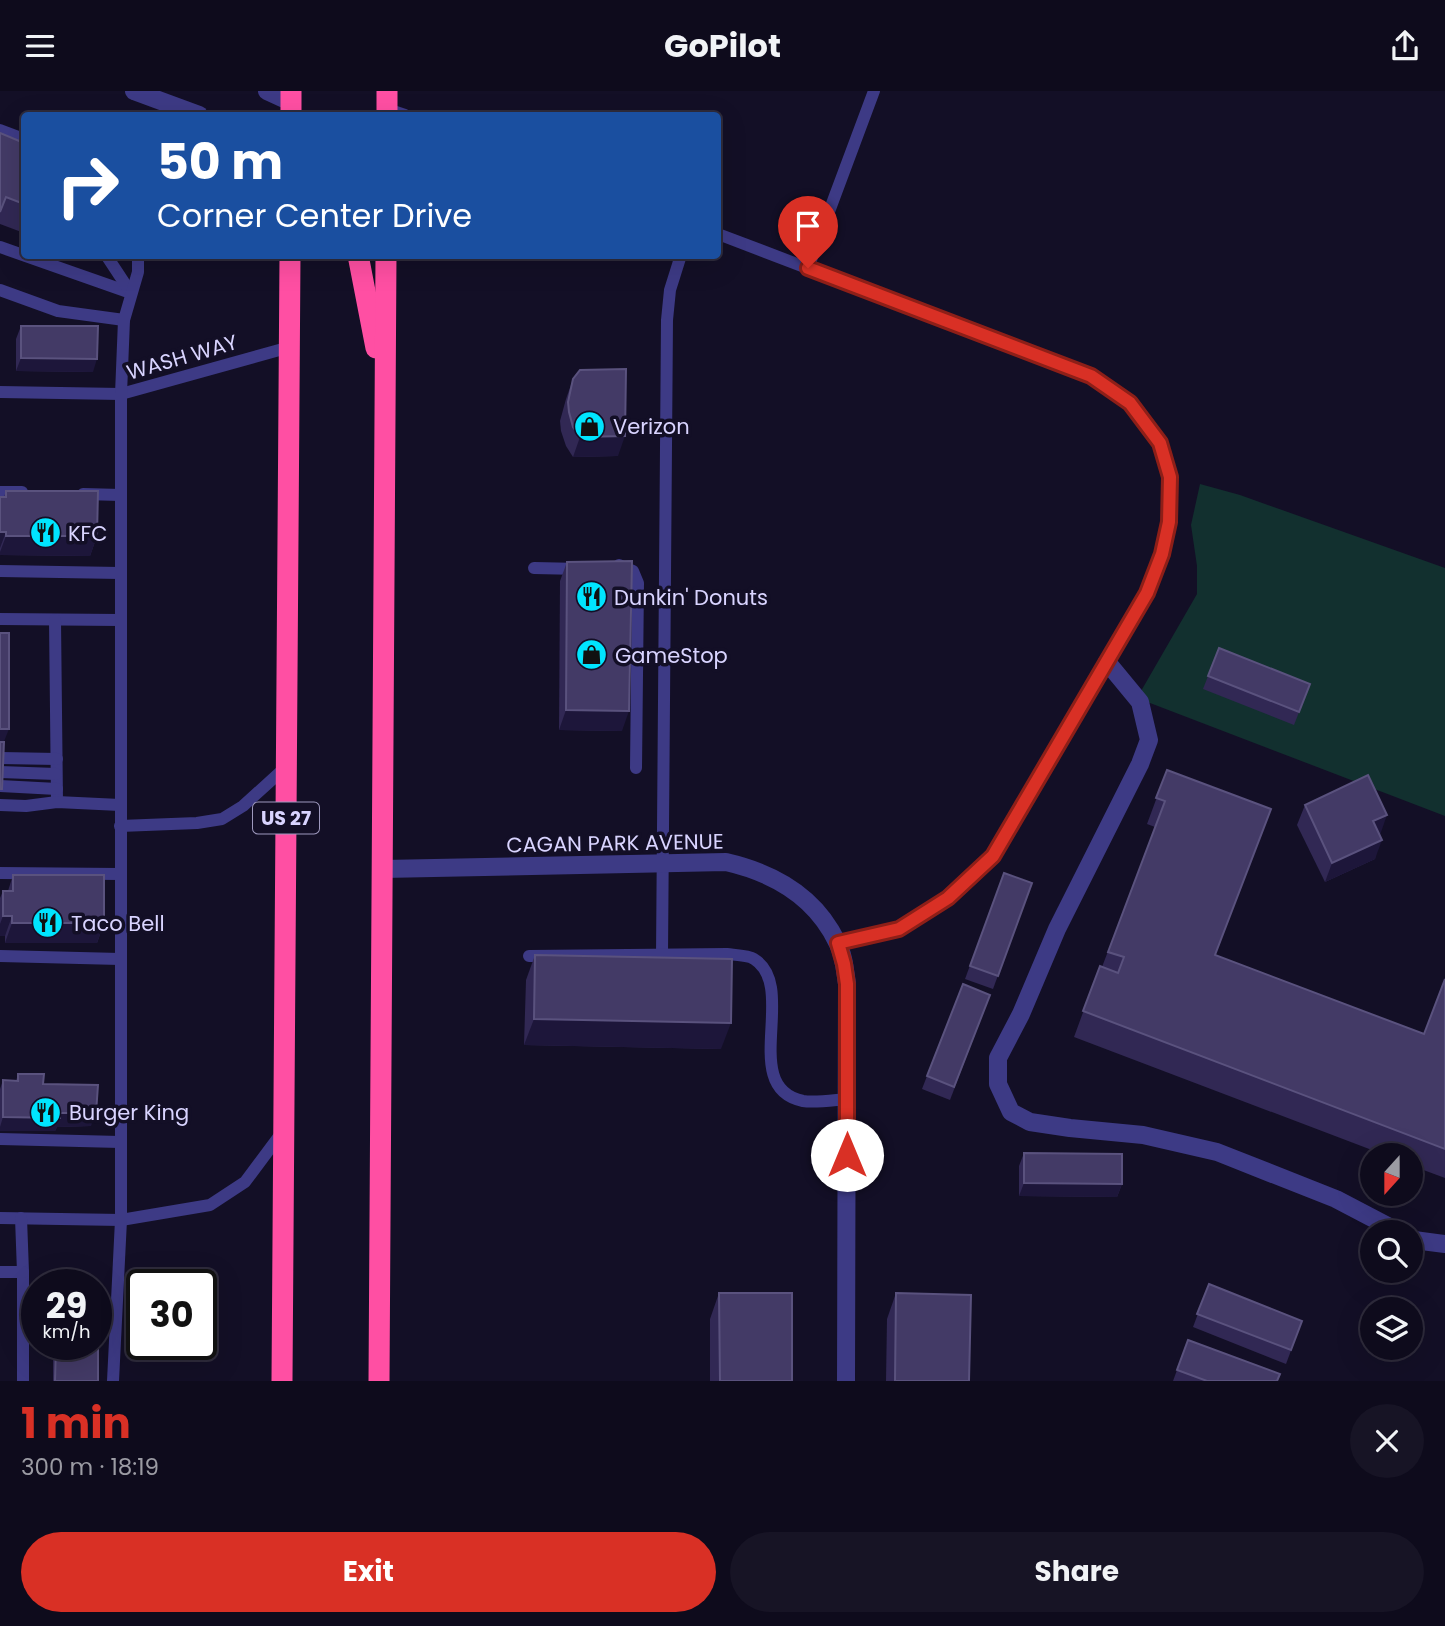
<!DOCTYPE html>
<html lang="en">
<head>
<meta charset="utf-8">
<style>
	body { margin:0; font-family:Poppins,sans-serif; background:#171425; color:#f1f3f6; height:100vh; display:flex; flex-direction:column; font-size:26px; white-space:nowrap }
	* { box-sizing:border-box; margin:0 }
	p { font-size:23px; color:#9b9ba3 }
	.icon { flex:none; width:38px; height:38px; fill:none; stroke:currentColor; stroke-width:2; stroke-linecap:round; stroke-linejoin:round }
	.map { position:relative; height:1290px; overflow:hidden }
	.drawer { display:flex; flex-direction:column; background:#0e0b1c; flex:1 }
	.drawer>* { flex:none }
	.guide { position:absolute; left:21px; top:21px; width:700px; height:147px; border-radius:7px; box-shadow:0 7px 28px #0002,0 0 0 2px #2e2b3b; background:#1a4fa0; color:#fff; overflow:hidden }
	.needle { width:46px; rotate:201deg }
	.tools { position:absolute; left:1360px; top:1052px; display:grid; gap:14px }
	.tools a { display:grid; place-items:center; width:63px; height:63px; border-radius:50%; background:#0e0b1c; box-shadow:0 7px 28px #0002,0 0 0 2px #2e2b3b; font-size:35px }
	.speed { position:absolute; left:21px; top:1178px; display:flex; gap:14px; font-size:35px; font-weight:700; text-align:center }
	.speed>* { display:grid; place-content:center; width:91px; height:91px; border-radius:50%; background:#0e0b1c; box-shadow:0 7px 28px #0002,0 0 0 2px #2e2b3b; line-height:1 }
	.speed small { font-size:18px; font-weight:400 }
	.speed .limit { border:4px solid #111; border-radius:10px; background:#fff; color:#111 }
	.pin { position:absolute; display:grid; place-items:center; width:60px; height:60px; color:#fff; margin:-72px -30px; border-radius:50% 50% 50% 0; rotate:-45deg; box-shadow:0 0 7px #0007 }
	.pin .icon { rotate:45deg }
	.me { position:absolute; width:77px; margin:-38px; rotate:0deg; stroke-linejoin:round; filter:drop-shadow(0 0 5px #0008) }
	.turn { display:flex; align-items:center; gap:24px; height:147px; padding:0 21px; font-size:32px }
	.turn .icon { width:91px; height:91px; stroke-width:2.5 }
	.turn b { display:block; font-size:49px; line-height:60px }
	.round { display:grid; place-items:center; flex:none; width:74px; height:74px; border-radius:37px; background:#171425 }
	.overview { display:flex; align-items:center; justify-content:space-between; height:119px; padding:0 21px }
	h1 { font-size:42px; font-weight:700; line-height:52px; color:#d93025 }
	.primary-button { display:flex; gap:14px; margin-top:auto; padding:14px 21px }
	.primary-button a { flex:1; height:80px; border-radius:42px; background:#d93025; color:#fff; font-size:28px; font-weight:700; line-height:80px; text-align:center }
	.primary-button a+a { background:#171425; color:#f1f3f6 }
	header { display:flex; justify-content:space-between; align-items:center; height:91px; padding:0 21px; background:#0e0b1c; font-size:32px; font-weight:700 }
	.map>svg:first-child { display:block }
	.green { fill:#12302f }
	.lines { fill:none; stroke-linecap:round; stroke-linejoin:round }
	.lane { stroke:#3d3a85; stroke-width:12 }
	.street { stroke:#3d3a85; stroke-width:18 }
	.highway { stroke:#ff4fa3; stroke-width:21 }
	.wall { fill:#312854 }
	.shaded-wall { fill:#1d163a }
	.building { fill:#433a66; stroke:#5a527e; stroke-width:2 }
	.route-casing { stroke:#8d1f18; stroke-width:18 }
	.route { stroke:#d93025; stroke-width:12 }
	.labels { text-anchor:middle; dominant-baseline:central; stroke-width:7; stroke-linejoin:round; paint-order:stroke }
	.shield { fill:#130f26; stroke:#9e99be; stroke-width:2 }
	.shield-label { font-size:19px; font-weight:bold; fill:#d9d4ff }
	.street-label { font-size:21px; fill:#d9d4ff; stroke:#130f26 }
	.poi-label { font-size:21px; fill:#d9d4ff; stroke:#130f26; text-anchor:start }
</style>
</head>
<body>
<header><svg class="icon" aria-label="menu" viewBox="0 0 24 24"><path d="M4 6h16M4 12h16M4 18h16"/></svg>GoPilot<svg class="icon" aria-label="share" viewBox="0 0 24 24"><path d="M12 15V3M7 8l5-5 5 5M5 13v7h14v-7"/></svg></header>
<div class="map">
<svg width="1445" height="1290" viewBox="0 0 1445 1290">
	<rect width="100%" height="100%" fill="#130f26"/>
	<polygon class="green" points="1200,393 1240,404 1445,477 1445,725 1137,607 1197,503 1197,475 1191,434"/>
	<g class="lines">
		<g class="lane">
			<polyline points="387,18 405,24"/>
			<polyline points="0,39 24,48"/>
			<polyline points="718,143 1091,285 1130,312 1160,352 1170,386 1169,431 1162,463 1148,502 993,765 949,807 899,838 838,852"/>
			<polyline points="0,156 131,202"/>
			<polyline points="106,164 131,202"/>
			<polyline points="808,177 874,0"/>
			<polyline points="0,199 58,220 124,229"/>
			<polyline points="0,301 121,303 290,256"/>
			<polyline points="0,401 22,401"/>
			<polyline points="83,403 121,404"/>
			<polyline points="619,474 633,480 638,492 636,677"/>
			<polyline points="534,477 581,478"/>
			<polyline points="0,480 120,482"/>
			<polyline points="0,528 120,529"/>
			<polyline points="55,529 57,711"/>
			<polyline points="1,667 57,668"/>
			<polyline points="0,681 56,683"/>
			<polyline points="0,695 57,698"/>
			<polyline points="0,714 26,715 57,711 120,714"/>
			<polyline points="120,735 197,732 222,728 243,715 287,675"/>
			<polyline points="0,782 120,783"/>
			<polyline points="662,864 667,229 670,199 681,164"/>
			<polyline points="0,865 120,868"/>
			<path d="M529,865l198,-2c8,1 21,1 27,5 45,28 -16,129 49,142 12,2 31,-1 44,-2"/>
			<polyline points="0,1048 120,1051"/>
			<polyline points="0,1127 121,1129 210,1114 245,1091 283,1040"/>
			<polyline points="21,1127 23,1181 23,1290"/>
			<polyline points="0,1181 23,1181"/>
			<polyline points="113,1290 121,1129 121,303 124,229 138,181 138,164"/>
		</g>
		<g class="street">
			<polyline points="134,0 199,24"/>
			<polyline points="267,0 291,11"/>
			<polyline points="1107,571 1140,611 1149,649 1140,673 1057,838 1021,923 998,967 998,993 1011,1021 1030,1031 1070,1037 1143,1044 1217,1061 1336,1108 1399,1141"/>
			<path d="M383,778l343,-7c48,11 89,34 111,80 7,13 8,28 10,42l-1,397"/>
			<polyline points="1410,1147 1414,1149 1445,1153"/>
		</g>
		<g class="highway">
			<polyline points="291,24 291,0"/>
			<polyline points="387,24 387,0"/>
			<polyline points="358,164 376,257"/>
			<polyline points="282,1290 290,164"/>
			<polyline points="379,1290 386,164"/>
		</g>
	</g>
	<g class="wall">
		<polygon points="0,42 24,52 24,142 0,133"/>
		<polygon points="21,235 93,281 16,280 16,248"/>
		<polygon points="573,288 618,365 573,366 566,355 561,340 560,330 566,308"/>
		<polygon points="6,400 97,445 90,465 0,464 0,406 4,406"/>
		<polygon points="567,471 622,640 559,639 560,490"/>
		<polygon points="1219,557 1310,593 1294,634 1203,598"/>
		<polygon points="1167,679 1216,864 1424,943 1445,888 1445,1087 1410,1074 1410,1064 1385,1064 1074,946 1100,875 1102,876 1155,736 1147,733"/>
		<polygon points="1305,714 1379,744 1375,768 1325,791 1297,734"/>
		<polygon points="1004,782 1032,792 993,898 965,888"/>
		<polygon points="13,784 104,832 97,852 5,852 5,845 0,845 0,807 3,800 8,800"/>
		<polygon points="535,864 721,958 524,954 526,889"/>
		<polygon points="990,904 950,1009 922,998 927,985"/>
		<polygon points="18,983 43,993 91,1035 57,1036 55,1040 0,1040 0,998 3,989 16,990"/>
		<polygon points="1024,1062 1122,1093 1117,1106 1019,1105 1019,1075"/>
		<polygon points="1209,1193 1302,1230 1286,1273 1193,1236"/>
		<polygon points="719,1202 792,1290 710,1290 710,1228"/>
		<polygon points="896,1202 969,1290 886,1290 887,1228"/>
		<polygon points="1188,1249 1277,1290 1173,1290"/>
		<polygon points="53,1253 96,1253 98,1290 53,1290"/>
	</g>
	<g class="shaded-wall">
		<polygon points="21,267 97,268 93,281 16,280"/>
		<polygon points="625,345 618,365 573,366 580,346"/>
		<polygon points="0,441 6,441 0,457"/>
		<polygon points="6,445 97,445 90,465 0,464 0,461"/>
		<polygon points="566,619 629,620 622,640 559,639"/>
		<polygon points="0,638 9,638 1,658 0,658"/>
		<polygon points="1387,724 1380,744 1373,730"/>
		<polygon points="1382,749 1375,768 1325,791 1332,772"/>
		<polygon points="3,825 12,825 5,845 0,845 0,833"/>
		<polygon points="12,832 104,832 97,852 5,852"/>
		<polygon points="534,928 731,932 721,958 524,954"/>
		<polygon points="60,1022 96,1022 91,1035 57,1036 55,1040 0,1040 0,1036 3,1026"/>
		<polygon points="1024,1092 1122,1093 1117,1106 1019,1105"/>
	</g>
	<g class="building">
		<polygon points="0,42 24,52 24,113 6,106 0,121"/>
		<polygon points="21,235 98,235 97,268 21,267"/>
		<polygon points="626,278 625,345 580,346 573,336 569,321 568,311 573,288 580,279"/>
		<polygon points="6,400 98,400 97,445 6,445 6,441 0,441 0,406 6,406"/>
		<polygon points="632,470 629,620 566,619 567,471"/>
		<rect x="0" y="542" width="9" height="96"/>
		<polygon points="1219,557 1310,593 1299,621 1208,585"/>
		<polygon points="0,651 4,651 2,698 0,698"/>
		<polygon points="1167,679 1271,718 1215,864 1424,943 1445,888 1445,1058 1083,920 1100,875 1118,882 1124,866 1108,861 1165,710 1156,707"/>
		<polygon points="1368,684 1387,724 1373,730 1382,749 1332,772 1305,714"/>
		<polygon points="1004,782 1032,792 998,885 970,875"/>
		<polygon points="13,784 104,784 104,832 12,832 12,825 3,825 3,800 13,800"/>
		<polygon points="535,864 732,868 731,932 534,928"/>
		<polygon points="963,893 990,904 954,996 927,985"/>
		<polygon points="18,983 44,983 43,993 98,994 96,1022 60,1022 60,1027 3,1026 3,989 18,990"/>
		<polygon points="1024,1062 1122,1063 1122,1093 1024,1092"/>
		<polygon points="1209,1193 1302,1230 1291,1259 1197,1223"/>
		<polygon points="96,1200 98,1200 98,1290 55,1290 56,1253 96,1253"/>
		<polygon points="719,1202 792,1202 792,1290 720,1290"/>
		<polygon points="896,1202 971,1204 969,1290 895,1290"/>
		<polygon points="1188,1249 1280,1283 1277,1290 1207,1290 1177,1279"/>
	</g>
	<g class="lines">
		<defs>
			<polyline id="route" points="808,177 1091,285 1130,312 1160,352 1170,386 1169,431 1162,463 1147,502 993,765 948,807 899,838 838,852 844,873 847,893 847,1064"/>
		</defs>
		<use href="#route" class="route-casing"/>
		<use href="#route" class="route"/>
	</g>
	<defs>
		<symbol id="shop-disc" viewBox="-11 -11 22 22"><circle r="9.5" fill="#00e5ff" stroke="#130f26"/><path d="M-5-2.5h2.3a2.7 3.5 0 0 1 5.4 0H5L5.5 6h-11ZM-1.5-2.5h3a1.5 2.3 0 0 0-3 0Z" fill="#111"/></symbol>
		<symbol id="restaurant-disc" viewBox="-11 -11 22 22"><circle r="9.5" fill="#00e5ff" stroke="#130f26"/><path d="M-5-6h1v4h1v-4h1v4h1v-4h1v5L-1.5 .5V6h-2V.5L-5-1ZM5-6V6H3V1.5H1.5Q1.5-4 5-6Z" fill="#111"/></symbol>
	</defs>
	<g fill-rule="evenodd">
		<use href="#shop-disc" x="572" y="318" width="35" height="35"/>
		<use href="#restaurant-disc" x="28" y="424" width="35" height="35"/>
		<use href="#restaurant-disc" x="574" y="488" width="35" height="35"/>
		<use href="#shop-disc" x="574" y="546" width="35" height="35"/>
		<use href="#restaurant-disc" x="30" y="814" width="35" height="35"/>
		<use href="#restaurant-disc" x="28" y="1004" width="35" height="35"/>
	</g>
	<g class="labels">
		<rect class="shield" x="253" y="711.5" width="66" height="31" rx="5"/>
		<g class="shield-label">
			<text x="286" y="727">US 27</text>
		</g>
		<g class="street-label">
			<text transform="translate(182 266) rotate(-16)">WASH WAY</text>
			<text transform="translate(615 752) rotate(-1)">CAGAN PARK AVENUE</text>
		</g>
		<g class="poi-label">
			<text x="613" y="335">Verizon</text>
			<text x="68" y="442">KFC</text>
			<text x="614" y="506">Dunkin' Donuts</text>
			<text x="615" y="564">GameStop</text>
			<text x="71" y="832">Taco Bell</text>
			<text x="69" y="1021">Burger King</text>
		</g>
	</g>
</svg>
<div class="tools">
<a><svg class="needle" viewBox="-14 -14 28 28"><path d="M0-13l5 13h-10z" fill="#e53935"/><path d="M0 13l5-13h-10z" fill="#9b9ba3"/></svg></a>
<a><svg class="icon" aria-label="search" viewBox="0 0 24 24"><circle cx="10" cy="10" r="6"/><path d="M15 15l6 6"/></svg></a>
<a><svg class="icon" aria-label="layers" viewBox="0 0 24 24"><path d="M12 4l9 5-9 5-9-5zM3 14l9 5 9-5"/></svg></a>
</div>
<div class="speed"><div>29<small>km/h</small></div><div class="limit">30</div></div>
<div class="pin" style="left:808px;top:177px;background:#d93025"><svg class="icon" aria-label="arrive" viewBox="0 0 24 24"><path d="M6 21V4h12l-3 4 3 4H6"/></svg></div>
<svg class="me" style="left:847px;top:1064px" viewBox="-20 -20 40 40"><circle r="19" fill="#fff"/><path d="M0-13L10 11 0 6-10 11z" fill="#d93025"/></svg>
<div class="guide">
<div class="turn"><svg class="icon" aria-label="right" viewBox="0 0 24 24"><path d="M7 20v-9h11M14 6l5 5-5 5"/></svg><div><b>50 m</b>Corner Center Drive</div></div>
</div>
</div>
<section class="drawer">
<div class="overview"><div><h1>1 min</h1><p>300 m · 18:19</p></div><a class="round"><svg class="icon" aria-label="close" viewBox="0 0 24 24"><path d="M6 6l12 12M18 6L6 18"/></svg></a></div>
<div class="primary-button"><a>Exit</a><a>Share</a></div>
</section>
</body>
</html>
